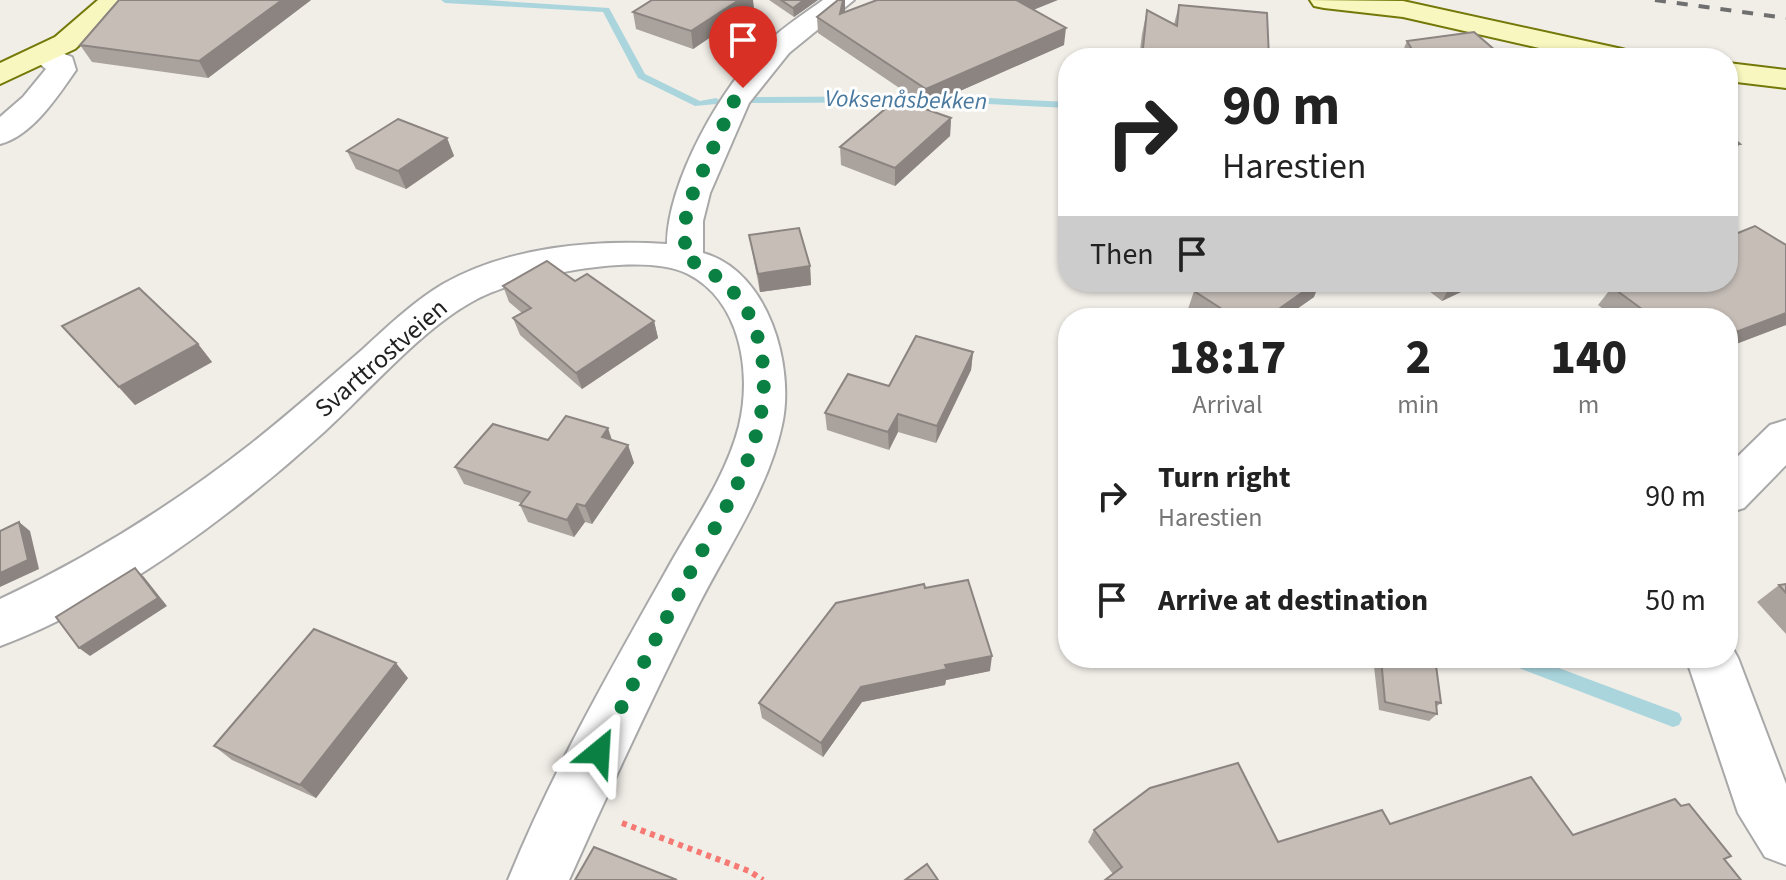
<!DOCTYPE html>
<html lang="en">
<head>
<meta charset="utf-8">
<style>
	body { margin:0; font-family:"Source Sans 3",sans-serif; background:#f6f6f6; color:#222; height:100vh; display:flex; flex-direction:column; font-size:30px; white-space:nowrap }
	* { box-sizing:border-box; margin:0 }
	p { font-size:26px; color:#767676 }
	.icon { flex:none; width:44px; height:44px; fill:none; stroke:currentColor; stroke-width:2; stroke-linecap:round; stroke-linejoin:round }
	.map { position:relative; flex:1; overflow:hidden }
	.details { position:absolute; left:1058px; top:308px; width:680px; height:360px; display:flex; flex-direction:column; background:#fff; border-radius:32px; box-shadow:0 2px 6px #0004 }
	.details>* { flex:none }
	.hud { position:absolute; left:1058px; top:48px; width:680px; height:244px; border-radius:32px; box-shadow:0 2px 6px #0004; background:#fff; color:#222; overflow:hidden }
	.pin { position:absolute; display:grid; place-items:center; width:68px; height:68px; color:#fff; margin:-82px -34px; border-radius:50% 50% 50% 0; rotate:-45deg; box-shadow:0 0 8px #0007 }
	.pin .icon { rotate:45deg }
	.me { position:absolute; width:88px; margin:-44px; rotate:27deg; stroke-linejoin:round; filter:drop-shadow(0 0 6px #0008) }
	.turn { display:flex; align-items:center; gap:28px; height:168px; padding:0 32px; font-size:36px }
	.turn .icon { width:104px; height:104px; stroke-width:2.5 }
	.turn b { display:block; font-size:56px; line-height:68px }
	.then { display:flex; align-items:center; height:76px; padding:0 32px; background:#0003; gap:16px; font-size:30px }
	.eta { display:flex; justify-content:space-evenly; align-items:center; height:136px; text-align:center }
	.eta b { font-size:48px; font-weight:800; line-height:56px }
	ul { padding:0; list-style:none }
	li { display:flex; align-items:center; gap:24px; height:104px; padding:0 32px }
	li div { flex:1 }
	li b { display:block; font-size:30px }
	li em { font-style:normal }
	.map>svg:first-child { display:block }
	.lines { fill:none; stroke-linecap:round; stroke-linejoin:round }
	.stream { fill:#aad5dd; fill-rule:evenodd }
	.street-casing { stroke:#a8a8a8; stroke-width:4 }
	.secondary-casing { stroke:#737808; stroke-width:4 }
	.path { stroke:#f67974; stroke-width:6; stroke-dasharray:5 5; stroke-linecap:butt }
	.street { fill:#fff; fill-rule:evenodd }
	.secondary { fill:#f8f7bf; fill-rule:evenodd }
	.rail { stroke:#6f6f6f; stroke-width:4; stroke-dasharray:11 11; stroke-linecap:butt }
	.wall { fill:#aaa39d }
	.shaded-wall { fill:#8b8480 }
	.building { fill:#c6bdb7; stroke:#8b8480; stroke-width:2 }
	.route { stroke:#0b8043; stroke-width:14; stroke-dasharray:0 25.2 }
	.labels { text-anchor:middle; dominant-baseline:central; stroke-width:6; stroke-linejoin:round; paint-order:stroke }
	.far-water-label { font-size:24px; font-style:italic; fill:#49799f; stroke:#fff }
	.street-label { font-size:26px; fill:#212121; stroke:#fff }
</style>
</head>
<body>
<div class="map">
<svg width="1786" height="880" viewBox="0 0 1786 880">
	<rect width="100%" height="100%" fill="#f1eee8"/>
	<g class="lines">
		<g class="stream">
			<polygon points="441,0 487,0 609,8 645,74 700,101 716,98 721,101 716,104 695,106 638,78 603,12 445,3"/>
			<polygon points="948,96 1068,102 1068,108 948,102 745,103 740,100 745,97"/>
			<polygon points="1504,658 1532,658 1679,713 1682,719 1679,725 1673,727 1506,663"/>
		</g>
		<defs>
			<g id="street">
				<path d="M823,0h31l-65,53 -40,50 -39,90 -7,28v32c66,18 92,114 79,172 -14,65 -54,122 -84,181 -45,90 -88,182 -129,274h-61c43,-106 101,-208 157,-307 26,-48 60,-93 74,-147 13,-53 2,-125 -51,-152 -46,-24 -167,2 -211,25 -54,28 -108,92 -153,133 -89,81 -210,172 -324,214v-47c90,-42 174,-95 252,-156 38,-30 74,-62 111,-94 25,-23 50,-47 80,-65 65,-37 150,-45 224,-40 1,-63 55,-160 102,-203 16,-15 36,-28 54,-41z"/>
				<path d="M44,46l28,11 4,13c-18,26 -44,66 -76,74v-27l23,-20 23,-28 -17,-14 5,-6z"/>
				<polygon points="1786,420 1786,465 1744,508 1728,513 1728,466 1770,425"/>
				<polygon points="1728,640 1738,658 1786,784 1786,865 1765,857 1738,813 1686,658 1728,658"/>
			</g>
			<g id="secondary">
				<polygon points="98,0 128,0 75,49 0,84 0,63 55,37"/>
				<polygon points="1310,0 1403,1 1622,49 1632,52 1637,58 1583,58 1403,17 1324,8 1314,6"/>
				<polygon points="1728,63 1786,70 1786,88 1728,81"/>
			</g>
		</defs>
		<use href="#street" class="street-casing"/>
		<use href="#secondary" class="secondary-casing"/>
		<polyline class="path" points="622,823 749,871 763,880"/>
		<use href="#street" class="street"/>
		<use href="#secondary" class="secondary"/>
		<polyline class="rail" points="1655,0 1786,18"/>
	</g>
	<g class="wall">
		<polygon points="311,0 208,78 92,62 80,45"/>
		<polygon points="769,0 818,0 794,17"/>
		<polygon points="838,0 845,0 845,12 1034,10 1064,45 926,106 818,33 817,17"/>
		<polygon points="1179,5 1269,58 1139,58 1142,34 1147,10 1174,24"/>
		<polygon points="754,8 693,49 636,29 633,12"/>
		<polygon points="1407,41 1504,58 1400,58"/>
		<polygon points="951,118 950,136 895,186 841,165 840,147"/>
		<polygon points="1728,134 1740,144 1728,159"/>
		<polygon points="447,138 454,156 406,189 356,169 347,151"/>
		<polygon points="749,235 810,266 811,285 760,292"/>
		<polygon points="1786,245 1786,325 1728,347 1728,318 1615,318 1598,305 1612,287"/>
		<polygon points="575,281 654,321 658,338 582,389 520,335 513,318 522,313 509,302 503,286"/>
		<polygon points="1417,282 1482,282 1442,301"/>
		<polygon points="1194,291 1314,297 1284,318 1202,318 1188,309"/>
		<polygon points="62,326 198,344 212,362 135,405"/>
		<polygon points="973,352 971,370 936,443 898,432 889,450 827,430 825,413"/>
		<polygon points="548,440 612,440 628,445 634,463 592,524 585,522 574,537 528,522 520,505 521,503 464,484 455,467"/>
		<polygon points="1786,584 1786,634 1757,602 1779,585"/>
		<polygon points="925,588 990,671 946,680 945,685 862,702 823,757 762,718 759,703"/>
		<polygon points="1373,658 1435,658 1441,703 1436,707 1437,714 1429,721 1379,710"/>
		<polygon points="408,678 316,798 232,760 214,746"/>
		<polygon points="1681,806 1731,856 1113,874 1088,842 1094,830 1278,842 1390,824 1573,835"/>
	</g>
	<g class="shaded-wall">
		<polygon points="282,0 311,0 208,78 199,61"/>
		<polygon points="739,0 753,0 754,8 693,49 691,31"/>
		<polygon points="804,0 818,0 794,17 793,8"/>
		<polygon points="843,0 845,0 845,11 841,31 840,14"/>
		<polygon points="1020,0 1058,0 1016,17 1018,1"/>
		<polygon points="1066,28 1064,45 926,106 926,89"/>
		<polygon points="951,118 950,136 895,186 895,168"/>
		<polygon points="447,138 454,156 406,189 398,171"/>
		<polygon points="810,266 811,285 760,292 758,274"/>
		<polygon points="1317,282 1320,282 1314,297 1284,318 1266,318"/>
		<polygon points="1455,282 1482,282 1442,301 1452,283"/>
		<polygon points="1690,311 1684,318 1673,318"/>
		<polygon points="1786,313 1786,325 1728,347 1728,335"/>
		<polygon points="654,321 658,338 582,389 576,373"/>
		<polygon points="198,344 212,362 135,405 119,387"/>
		<polygon points="973,352 971,370 936,443 937,426"/>
		<polygon points="898,414 898,432 889,450 888,432"/>
		<polygon points="608,428 614,446 602,437"/>
		<polygon points="628,445 634,463 592,524 585,506"/>
		<polygon points="577,504 585,522 574,537 567,520"/>
		<polygon points="19,522 30,531 39,569 0,587 0,573"/>
		<polygon points="135,568 144,577 167,606 90,656 79,648"/>
		<polygon points="992,656 990,671 946,680 945,685 862,702 823,757 821,743 861,687 945,665"/>
		<polygon points="396,663 408,678 316,798 300,785"/>
	</g>
	<g class="building">
		<polygon points="119,0 282,0 199,61 80,45"/>
		<polygon points="652,0 739,0 691,31 633,12"/>
		<polygon points="781,0 804,0 793,8"/>
		<polygon points="838,0 843,0 840,14 877,0 1020,0 1018,1 1066,28 926,89 817,17"/>
		<polygon points="1179,5 1267,13 1269,58 1142,58 1147,10 1177,26"/>
		<polygon points="1474,32 1504,58 1417,58 1407,41"/>
		<polygon points="897,99 951,118 895,168 840,147"/>
		<polygon points="398,119 447,138 398,171 347,151"/>
		<polygon points="1728,134 1740,144 1728,145"/>
		<polygon points="1755,226 1786,245 1786,313 1728,335 1728,318 1699,318 1690,311 1673,318 1654,318 1612,287 1623,282 1728,282 1728,237"/>
		<polygon points="799,228 810,266 758,274 749,235"/>
		<polygon points="547,261 575,281 587,274 654,321 576,373 513,318 531,308 503,286"/>
		<polygon points="1207,282 1317,282 1266,318 1236,318 1194,291"/>
		<polygon points="139,288 198,344 119,387 62,326"/>
		<polygon points="916,336 973,352 937,426 898,414 888,432 825,413 848,374 889,386"/>
		<polygon points="566,416 608,428 602,437 628,445 585,506 577,504 567,520 520,505 530,492 455,467 493,424 548,440"/>
		<polygon points="19,522 28,560 0,573 0,531"/>
		<polygon points="135,568 158,598 79,648 56,617"/>
		<polygon points="968,580 992,656 945,665 947,669 861,687 821,743 759,703 836,603 924,584 925,588"/>
		<polygon points="1786,584 1786,593 1779,585"/>
		<polygon points="314,629 396,663 300,785 214,746"/>
		<polygon points="1381,658 1435,658 1441,703 1436,702 1437,714 1385,702"/>
		<polygon points="1238,763 1278,842 1382,810 1390,824 1531,777 1573,835 1675,799 1681,806 1689,804 1731,856 1724,859 1741,880 1105,880 1122,867 1094,830 1150,788"/>
		<polygon points="594,847 677,880 575,880"/>
		<polygon points="927,864 938,880 905,880"/>
	</g>
	<g class="lines">
		<path class="route" d="M599,752c28,-56 56,-112 85,-168 41,-78 100,-158 73,-249 -10,-37 -39,-62 -72,-77v-37l8,-28 41,-92 9,-13"/>
	</g>
	<g class="labels">
		<g class="far-water-label">
			<text transform="translate(906 100) rotate(1)">Voksenåsbekken</text>
		</g>
		<g class="street-label">
			<text transform="translate(381 358) rotate(-41)">Svarttrostveien</text>
		</g>
	</g>
</svg>
<div class="pin" style="left:743px;top:88px;background:#d93025"><svg class="icon" aria-label="arrive" viewBox="0 0 24 24"><path d="M6 21V4h12l-3 4 3 4H6"/></svg></div>
<svg class="me" style="left:599px;top:752px" viewBox="-20 -20 40 40"><path d="M0-17L14 15 0 8-14 15z" fill="#0b8043" stroke="#fff" stroke-width="4"/></svg>
<div class="hud">
<div class="turn"><svg class="icon" aria-label="right" viewBox="0 0 24 24"><path d="M7 20v-9h11M14 6l5 5-5 5"/></svg><div><b>90 m</b>Harestien</div></div>
<div class="then">Then<svg class="icon" aria-label="arrive" viewBox="0 0 24 24"><path d="M6 21V4h12l-3 4 3 4H6"/></svg></div>
</div>
<section class="details">
<div class="eta">
<div><b>18:17</b><p>Arrival</p></div>
<div><b>2</b><p>min</p></div>
<div><b>140</b><p>m</p></div>
</div>
<ul>
<li><svg class="icon" aria-label="right" viewBox="0 0 24 24"><path d="M7 20v-9h11M14 6l5 5-5 5"/></svg><div><b>Turn right</b><p>Harestien</p></div><em>90 m</em></li>
<li><svg class="icon" aria-label="arrive" viewBox="0 0 24 24"><path d="M6 21V4h12l-3 4 3 4H6"/></svg><div><b>Arrive at destination</b></div><em>50 m</em></li>
</ul>
</section>
</div>
</body>
</html>
